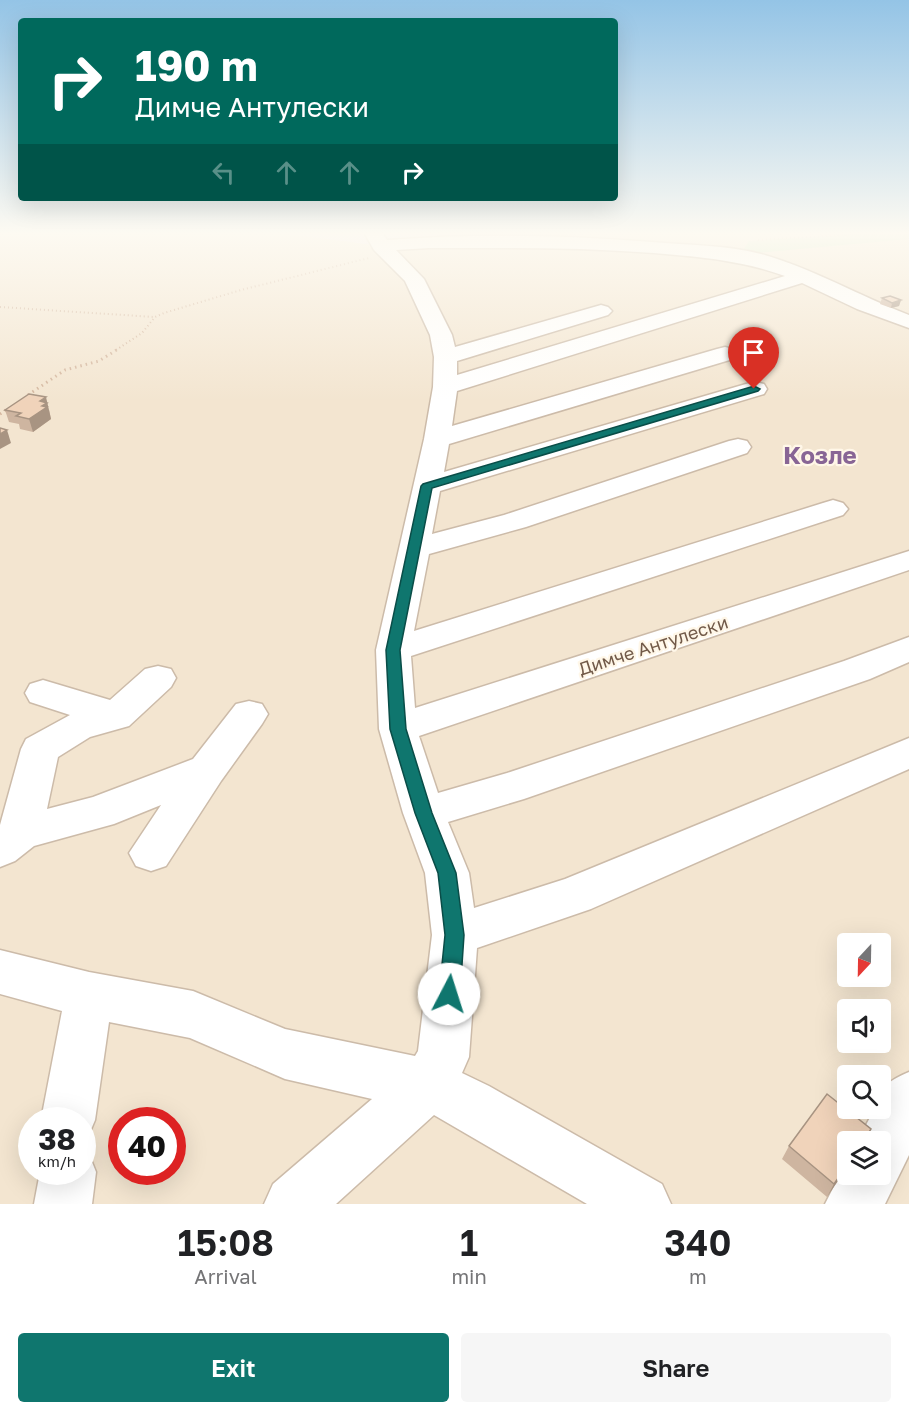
<!DOCTYPE html>
<html lang="en">
<head>
<meta charset="utf-8">
<style>
	body { margin:0; font-family:"Golos Text",sans-serif; background:#f6f6f6; color:#202124; height:100vh; display:flex; flex-direction:column; font-size:22px; white-space:nowrap }
	* { box-sizing:border-box; margin:0 }
	p { font-size:20px; color:#757577 }
	.icon { flex:none; width:33px; height:33px; fill:none; stroke:currentColor; stroke-width:2; stroke-linecap:round; stroke-linejoin:round }
	.map { position:relative; height:1204px; overflow:hidden }
	.drawer { display:flex; flex-direction:column; background:#fff; flex:1 }
	.drawer>* { flex:none }
	.guide { position:absolute; left:18px; top:18px; width:600px; height:183px; border-radius:6px; box-shadow:0 6px 24px #0002; background:#00695c; color:#fff; overflow:hidden }
	.needle { width:39px; rotate:202deg }
	.controls { position:absolute; left:837px; top:933px; display:grid; gap:12px }
	.controls a { display:grid; place-items:center; width:54px; height:54px; border-radius:6px; background:#fff; box-shadow:0 6px 24px #0002; font-size:30px }
	.speed { position:absolute; left:18px; top:1107px; display:flex; gap:12px; font-size:30px; font-weight:700; text-align:center }
	.speed>* { display:grid; place-content:center; width:78px; height:78px; border-radius:50%; background:#fff; box-shadow:0 6px 24px #0002; line-height:1 }
	.speed small { font-size:15px; font-weight:400 }
	.speed .limit { border:9px solid #d22; background:#fff; color:#111 }
	.pin { position:absolute; display:grid; place-items:center; width:51px; height:51px; color:#fff; margin:-62px -26px; border-radius:50% 50% 50% 0; rotate:-45deg; box-shadow:0 0 6px #0007 }
	.pin .icon { rotate:45deg }
	.me { position:absolute; width:66px; margin:-33px; rotate:5deg; stroke-linejoin:round; filter:drop-shadow(0 0 4px #0008) }
	.turn { display:flex; align-items:center; gap:21px; height:126px; padding:0 18px; font-size:27px }
	.turn .icon { width:78px; height:78px; stroke-width:2.5 }
	.turn b { display:block; font-size:42px; line-height:51px }
	.lanes { display:flex; align-items:center; height:57px; padding:0 18px; background:#0003; justify-content:center; gap:30px; direction:ltr }
	.lanes .off { opacity:.35 }
	.eta { display:flex; justify-content:space-evenly; align-items:center; height:102px; text-align:center }
	.eta b { font-size:36px; font-weight:600; line-height:42px }
	.cta { display:flex; gap:12px; margin-top:auto; padding:12px 18px }
	.cta a { flex:1; height:69px; border-radius:6px; background:#0f766e; color:#fff; font-size:24px; font-weight:600; line-height:69px; text-align:center }
	.cta a+a { background:#f6f6f6; color:#202124 }
	.map>svg:first-child { display:block }
	.residential { fill:#f3e5d0; fill-rule:evenodd }
	.education { fill:#f0dff7 }
	.green { fill:#cfe8c1 }
	.lines { fill:none; stroke-linecap:round; stroke-linejoin:round }
	.minor-casing { stroke:#ccbba9; stroke-width:3 }
	.path-far1 { stroke:#d4b69e; stroke-width:2; stroke-dasharray:1 3; stroke-linecap:butt }
	.path { stroke:#d4b69e; stroke-width:3; stroke-dasharray:1.5 4; stroke-linecap:butt }
	.minor { fill:#fff; fill-rule:evenodd }
	.wall { fill:#ceb5a0 }
	.shaded-wall { fill:#a89482 }
	.building { fill:#f0d3ba; stroke:#a89482; stroke-width:1.5 }
	.route { fill:#0f766e; stroke:#0a4d48; stroke-width:1.5 }
	.labels { text-anchor:middle; dominant-baseline:central; stroke-width:4.5; stroke-linejoin:round; paint-order:stroke }
	.street-label { font-size:18px; fill:#725a49; stroke:#fff7e8 }
	.district-label { font-size:24px; font-weight:bold; fill:#886595; stroke:#fff7e8 }
</style>
</head>
<body>
<div class="map">
<svg width="909" height="1204" viewBox="0 0 909 1204">
	<rect width="100%" height="100%" fill="#fbf3e2"/>
	<path class="residential" d="M0,234h909v970h-909zM848,944h32v32h-32zM848,1010h32v32h-32zM848,1076h32v32h-32zM32,1120h50v52h-50zM122,1120h50v52h-50zM848,1142h32v32h-32z"/>
	<polygon class="education" points="288,234 467,234 465,235 471,241 381,246"/>
	<polygon class="green" points="861,234 909,234 909,239 757,253 784,260 878,302 864,305 739,257 749,241"/>
	<g class="lines">
		<defs>
			<g id="minor">
				<path d="M365,234h18l4,6c87,-7 177,-5 265,2 35,3 74,3 109,12 51,14 98,42 148,61v13l-52,-19 -55,-26 -345,108 -5,35 265,-77 8,-2 8,2 3,5 -3,5 -284,85 -5,28 302,-88 9,-2 9,2 3,5 -3,5 -324,97 -8,43 72,-19 225,-74 9,-2 9,2 4,6 -4,6 -221,74 -97,27 -15,77 409,-128 10,-3 10,3 5,6 -5,6 -432,141 4,52 494,-157v19l-490,166 19,57 69,-20 337,-112 65,-24v25l-39,17 -346,120 -76,23 21,51 5,35 91,-29 344,-141v31l-318,140 -114,39 -8,109 -7,16 27,13 173,98 9,20h-84l-153,-89 -98,89h-72l9,-20 99,-85 -87,-20 -95,-41 -81,-16 -14,98 -8,19 -5,2v-21h-41l21,-109 -62,-17v-44l89,22 104,19 92,38 130,27 3,-5 14,-116 -7,-62 -22,-60 -24,-84 -3,-79 48,-211 9,-52 1,-30 -4,-22 -25,-54 -31,-31zM429,248c75,0 150,-1 225,5 46,4 87,7 131,23l-328,99v-14l151,-46 4,-4 -4,-4 -7,-2 -146,42 -3,-12 -28,-56 -28,-29z"/>
				<polygon points="158,666 171,669 176,678 171,687 129,726 90,737 58,757 47,809 93,797 193,759 236,704 249,701 262,704 268,714 262,724 221,781 166,866 151,871 136,866 129,853 161,805 114,824 34,846 15,861 0,867 0,825 21,749 26,739 70,715 30,702 25,693 30,684 43,680 110,700 145,669"/>
				<path d="M909,1072v83l-24,49h-60l23,-45v15h32v-32h-23l18,-34h5c0,-22 10,-28 29,-36z"/>
				<polygon points="82,1150 88,1152 96,1172 92,1204 34,1204 40,1172 82,1172"/>
			</g>
		</defs>
		<use href="#minor" class="minor-casing"/>
		<g class="path-far1">
			<polyline points="758,240 861,234"/>
			<polyline points="0,307 154,317"/>
			<polyline points="116,350 142,333 155,317 164,313 241,290 369,258"/>
		</g>
		<g class="path">
			<polyline points="28,395 65,370 99,361 118,349"/>
			<polyline points="0,414 9,408"/>
		</g>
		<use href="#minor" class="minor"/>
	</g>
	<g class="wall">
		<polygon points="882,298 901,300 899,306 891,308 880,304"/>
		<polygon points="5,410 49,410 51,419 33,432 20,429 19,424 9,422"/>
		<polygon points="871,1129 864,1142 848,1142 848,1166 827,1197 782,1159 789,1146"/>
	</g>
	<g class="shaded-wall">
		<polygon points="901,300 899,306 891,308 892,303"/>
		<polygon points="46,397 49,410 51,419 33,432 29,419 40,401"/>
		<polygon points="7,430 11,443 0,449 0,434"/>
		<polygon points="848,1164 848,1166 827,1197 834,1184"/>
	</g>
	<g class="building">
		<polygon points="890,296 901,300 892,303 882,298"/>
		<polygon points="29,394 46,397 40,401 47,403 42,406 47,407 29,419 16,416 21,413 5,410"/>
		<polygon points="0,428 7,430 0,434"/>
		<polygon points="827,1094 871,1129 863,1142 848,1142 848,1164 834,1184 789,1146"/>
	</g>
	<linearGradient id="sky" x2="0" y2="1"><stop stop-color="#94c4e6"/><stop offset="0.58" stop-color="#fdfaf2"/><stop offset="1" stop-color="#fdfaf2" stop-opacity="0"/></linearGradient>
	<rect width="909" height="402" fill="url(#sky)"/>
	<polygon class="route" points="754,386 760,389 758,391 432,488 400,650 406,729 432,813 456,873 464,935 460,994 457,1000 449,1003 442,1000 439,994 445,935 438,873 415,813 390,729 386,650 421,486 423,484"/>
	<g class="labels">
		<g class="street-label">
			<text transform="translate(653 645) rotate(-18)">Димче Антулески</text>
		</g>
		<g class="district-label">
			<text x="820" y="454">Козле</text>
		</g>
	</g>
</svg>
<div class="controls">
<a><svg class="needle" viewBox="-14 -14 28 28"><path d="M0-13l5 13h-10z" fill="#e53935"/><path d="M0 13l5-13h-10z" fill="#757577"/></svg></a>
<a><svg class="icon" aria-label="sound" viewBox="0 0 24 24"><path d="M4 9h4l5-4v14l-5-4H4zM17 9q2 3 0 6"/></svg></a>
<a><svg class="icon" aria-label="search" viewBox="0 0 24 24"><circle cx="10" cy="10" r="6"/><path d="M15 15l6 6"/></svg></a>
<a><svg class="icon" aria-label="layers" viewBox="0 0 24 24"><path d="M12 4l9 5-9 5-9-5zM3 14l9 5 9-5"/></svg></a>
</div>
<div class="speed"><div>38<small>km/h</small></div><div class="limit">40</div></div>
<div class="pin" style="left:754px;top:389px;background:#d93025"><svg class="icon" aria-label="arrive" viewBox="0 0 24 24"><path d="M6 21V4h12l-3 4 3 4H6"/></svg></div>
<svg class="me" style="left:449px;top:994px" viewBox="-20 -20 40 40"><circle r="19" fill="#fff"/><path d="M0-13L10 11 0 6-10 11z" fill="#0f766e"/></svg>
<div class="guide">
<div class="turn"><svg class="icon" aria-label="right" viewBox="0 0 24 24"><path d="M7 20v-9h11M14 6l5 5-5 5"/></svg><div><b>190 m</b>Димче Антулески</div></div>
<div class="lanes"><svg class="icon off" aria-label="left" viewBox="0 0 24 24"><path d="M17 20v-9H6M10 6l-5 5 5 5"/></svg><svg class="icon off" aria-label="ahead" viewBox="0 0 24 24"><path d="M12 20V5M6 11l6-6 6 6"/></svg><svg class="icon off" aria-label="ahead" viewBox="0 0 24 24"><path d="M12 20V5M6 11l6-6 6 6"/></svg><svg class="icon" aria-label="right" viewBox="0 0 24 24"><path d="M7 20v-9h11M14 6l5 5-5 5"/></svg></div>
</div>
</div>
<section class="drawer">
<div class="eta">
<div><b>15:08</b><p>Arrival</p></div>
<div><b>1</b><p>min</p></div>
<div><b>340</b><p>m</p></div>
</div>
<div class="cta"><a>Exit</a><a>Share</a></div>
</section>
</body>
</html>
